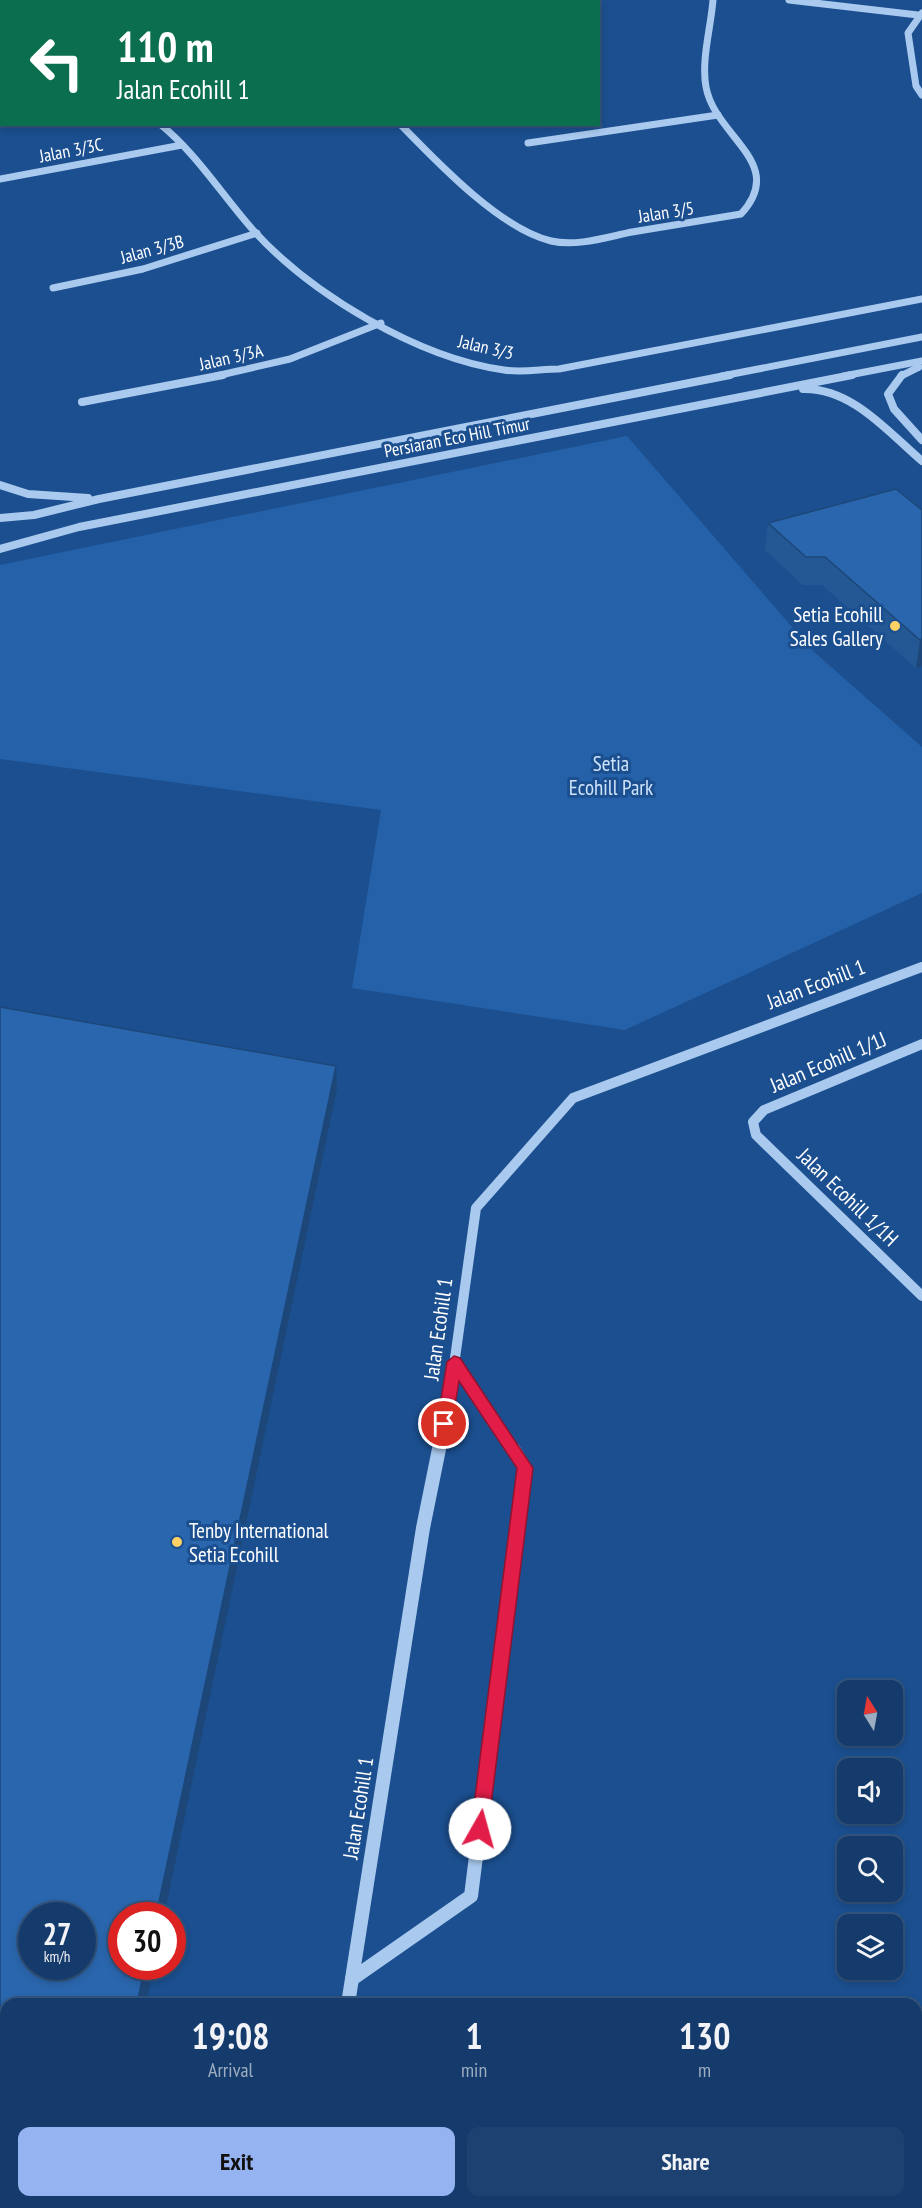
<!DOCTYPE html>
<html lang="en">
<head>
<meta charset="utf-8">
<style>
	body { margin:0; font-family:"PT Sans Narrow",sans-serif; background:#1d4271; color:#f1f3f6; height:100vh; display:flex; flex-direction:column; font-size:22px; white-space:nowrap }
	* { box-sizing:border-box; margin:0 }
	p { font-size:20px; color:#9dadc1 }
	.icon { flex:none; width:33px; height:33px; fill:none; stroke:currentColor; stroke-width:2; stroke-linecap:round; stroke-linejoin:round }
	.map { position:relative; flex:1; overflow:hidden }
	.side { position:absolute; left:0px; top:1998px; width:922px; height:210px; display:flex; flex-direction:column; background:#143b6b; border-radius:18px 18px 0 0; box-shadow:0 3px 9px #0003,0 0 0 2px #33557e }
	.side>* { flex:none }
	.banner { position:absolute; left:0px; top:0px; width:600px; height:126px; box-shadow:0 3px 9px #0003,0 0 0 2px #33557e; background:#0b6e4f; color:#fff; overflow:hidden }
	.needle { width:39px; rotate:349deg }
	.tools { position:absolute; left:837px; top:1680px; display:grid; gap:12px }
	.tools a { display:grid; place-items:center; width:66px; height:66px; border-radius:12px; background:#143b6b; box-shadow:0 3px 9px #0003,0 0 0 2px #33557e; font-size:30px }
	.speed { position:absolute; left:18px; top:1902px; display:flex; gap:12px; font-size:30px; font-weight:700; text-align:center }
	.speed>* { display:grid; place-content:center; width:78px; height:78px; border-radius:50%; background:#143b6b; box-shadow:0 3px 9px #0003,0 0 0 2px #33557e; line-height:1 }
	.speed small { font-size:15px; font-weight:400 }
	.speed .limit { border:9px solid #d22; background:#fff; color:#111 }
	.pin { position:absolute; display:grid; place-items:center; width:51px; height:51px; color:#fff; margin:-26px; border:3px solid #fff; border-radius:50%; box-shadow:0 2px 6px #0007 }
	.me { position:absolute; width:66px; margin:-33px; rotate:7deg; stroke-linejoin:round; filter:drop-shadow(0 0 4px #0008) }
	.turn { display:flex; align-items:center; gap:21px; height:126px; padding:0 18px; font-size:27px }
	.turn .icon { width:78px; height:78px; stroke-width:2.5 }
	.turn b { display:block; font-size:42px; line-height:51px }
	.eta { display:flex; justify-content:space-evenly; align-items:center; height:102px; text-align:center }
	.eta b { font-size:36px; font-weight:700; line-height:42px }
	.button { display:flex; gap:12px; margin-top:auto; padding:12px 18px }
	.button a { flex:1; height:69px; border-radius:12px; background:#95b2f1; color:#111; font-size:24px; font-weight:700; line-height:69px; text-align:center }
	.button a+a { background:#1d4271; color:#f1f3f6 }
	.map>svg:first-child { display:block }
	.green { fill:#2461a8 }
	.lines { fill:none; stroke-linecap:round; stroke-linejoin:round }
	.minor-far3 { stroke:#a9c9ee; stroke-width:7 }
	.minor-far2 { stroke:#a9c9ee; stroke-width:8 }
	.minor-far1 { stroke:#a9c9ee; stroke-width:10 }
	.minor { stroke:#a9c9ee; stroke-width:14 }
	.wall { fill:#245895 }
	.shaded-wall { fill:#1d4779 }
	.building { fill:#2a66ad; stroke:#1d4779; stroke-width:1.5; fill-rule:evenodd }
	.route { fill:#e11d48; stroke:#92132f; stroke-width:1.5 }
	.poi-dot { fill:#ffd166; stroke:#1b4f8f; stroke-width:2 }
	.labels { text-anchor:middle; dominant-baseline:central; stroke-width:6; stroke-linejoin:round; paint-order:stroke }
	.far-street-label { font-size:18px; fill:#fff; stroke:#1b4f8f }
	.poi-label { font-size:21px; fill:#fff; stroke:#1b4f8f; text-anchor:end }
	.park-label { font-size:21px; fill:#cfe3fa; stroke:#1b4f8f }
	.street-label { font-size:21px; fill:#fff; stroke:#1b4f8f }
</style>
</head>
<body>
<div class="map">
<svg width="922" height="2208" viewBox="0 0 922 2208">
	<rect width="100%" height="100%" fill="#1b4f8f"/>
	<polygon class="green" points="627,436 812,650 922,747 922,893 625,1030 352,988 381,810 0,759 0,565"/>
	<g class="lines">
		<g class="minor-far3">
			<polyline points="218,0 220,2"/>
			<polyline points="789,0 918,15"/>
			<polyline points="356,2 359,0"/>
			<polyline points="922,13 908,33 916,86 922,95"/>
			<path d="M160,124c36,29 62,71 93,106 58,64 165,128 251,140 18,3 37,-1 55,-1l363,-70"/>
			<path d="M400,124c36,37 100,105 151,117 26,6 56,-4 81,-9 37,-6 73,-12 109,-18 47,-51 -26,-77 -35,-127 -5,-27 5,-60 7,-87"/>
			<polyline points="528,143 718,115"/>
			<polyline points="0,179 182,145"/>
			<polyline points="53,288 143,269 257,233"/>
			<polyline points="216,376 290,359 381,323"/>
			<polyline points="722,376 922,337"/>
			<polyline points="844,376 922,361"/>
			<polyline points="901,376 919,367"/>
		</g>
		<g class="minor-far2">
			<polyline points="902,375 888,394 894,409 922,440"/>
			<path d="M803,389c49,-1 84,42 119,72"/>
			<polyline points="82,402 223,375"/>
			<polyline points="0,485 28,494 88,498"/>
			<polyline points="0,518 34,515 99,499 730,375"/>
			<polyline points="0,549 79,527 852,375"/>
		</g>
		<g class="minor-far1">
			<polyline points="922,1044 764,1110 753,1122 756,1135 922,1296"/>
			<polyline points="455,1362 514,1451"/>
			<polyline points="439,1451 449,1401 476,1208 573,1098 922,967"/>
		</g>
		<g class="minor">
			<polyline points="352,1979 471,1896 525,1468 513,1449"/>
			<polyline points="348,2004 423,1528 439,1449"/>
			<polyline points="316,2208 317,2202"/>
		</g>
	</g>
	<polygon class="wall" points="922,510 922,666 916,668 822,585 803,585 765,550 768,523"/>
	<g class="shaded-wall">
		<polygon points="922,639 922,666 916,668 920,640"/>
		<polygon points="336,1066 337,1089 164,1916 156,1916"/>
		<polygon points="145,1966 154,1966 146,2004 137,2004"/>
		<polygon points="96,2202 104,2202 103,2208 94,2208"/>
	</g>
	<g class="building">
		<polygon points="896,489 922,510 922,639 920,640 825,557 806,557 768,523"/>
		<path d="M0,1007l336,59 -180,850h-34v50h23l-8,38h-131v198h90l-2,6h-94zM32,1916h50v50h-50z"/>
	</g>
	<polygon class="route" points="454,1356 460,1358 533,1468 488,1829 486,1834 480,1836 473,1834 471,1829 517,1468 459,1381 452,1424 450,1428 439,1428 437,1424 447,1362"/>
	<g class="poi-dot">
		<circle cx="895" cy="626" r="6"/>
		<circle cx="177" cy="1542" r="6"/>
	</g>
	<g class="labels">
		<g class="far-street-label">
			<text transform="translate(71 150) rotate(-11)">Jalan 3/3C</text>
			<text transform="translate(666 212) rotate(-9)">Jalan 3/5</text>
			<text transform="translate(152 249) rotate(-15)">Jalan 3/3B</text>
			<text transform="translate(486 347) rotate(13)">Jalan 3/3</text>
			<text transform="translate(231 357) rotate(-13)">Jalan 3/3A</text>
			<text transform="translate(457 437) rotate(-11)">Persiaran Eco Hill Timur</text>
		</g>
		<g class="poi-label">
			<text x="883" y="614">Setia Ecohill<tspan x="883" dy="24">Sales Gallery</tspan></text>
			<text x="189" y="1530" text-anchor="start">Tenby International<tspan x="189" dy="24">Setia Ecohill</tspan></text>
		</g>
		<g class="park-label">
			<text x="611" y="763">Setia<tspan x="611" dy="24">Ecohill Park</tspan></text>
		</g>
		<g class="street-label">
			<text transform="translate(816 984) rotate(-21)">Jalan Ecohill 1</text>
			<text transform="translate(828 1062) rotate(-23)">Jalan Ecohill 1/1J</text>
			<text transform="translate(848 1197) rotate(44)">Jalan Ecohill 1/1H</text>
			<text transform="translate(438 1329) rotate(-82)">Jalan Ecohill 1</text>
			<text transform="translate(358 1808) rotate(-81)">Jalan Ecohill 1</text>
		</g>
	</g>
</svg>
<div class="tools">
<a><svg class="needle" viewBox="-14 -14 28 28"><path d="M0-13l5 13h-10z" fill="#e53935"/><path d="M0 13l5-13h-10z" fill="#9dadc1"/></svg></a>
<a><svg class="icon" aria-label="sound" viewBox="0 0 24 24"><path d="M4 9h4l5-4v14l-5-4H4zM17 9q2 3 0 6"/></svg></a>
<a><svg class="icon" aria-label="search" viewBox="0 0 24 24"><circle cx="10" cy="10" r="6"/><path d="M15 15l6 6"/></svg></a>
<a><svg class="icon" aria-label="layers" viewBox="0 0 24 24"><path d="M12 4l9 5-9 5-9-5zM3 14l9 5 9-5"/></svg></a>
</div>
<div class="speed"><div>27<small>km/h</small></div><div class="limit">30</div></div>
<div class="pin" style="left:444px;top:1424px;background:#d93025"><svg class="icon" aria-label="arrive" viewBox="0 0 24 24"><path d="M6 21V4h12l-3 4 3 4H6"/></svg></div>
<svg class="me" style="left:480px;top:1829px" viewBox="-20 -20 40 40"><circle r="19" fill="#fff"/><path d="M0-13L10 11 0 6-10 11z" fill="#e11d48"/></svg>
<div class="banner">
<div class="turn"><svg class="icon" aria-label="left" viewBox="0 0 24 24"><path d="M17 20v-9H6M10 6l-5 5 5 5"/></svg><div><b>110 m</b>Jalan Ecohill 1</div></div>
</div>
<section class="side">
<div class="eta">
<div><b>19:08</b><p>Arrival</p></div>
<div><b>1</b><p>min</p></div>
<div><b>130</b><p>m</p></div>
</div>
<div class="button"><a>Exit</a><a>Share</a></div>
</section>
</div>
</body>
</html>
